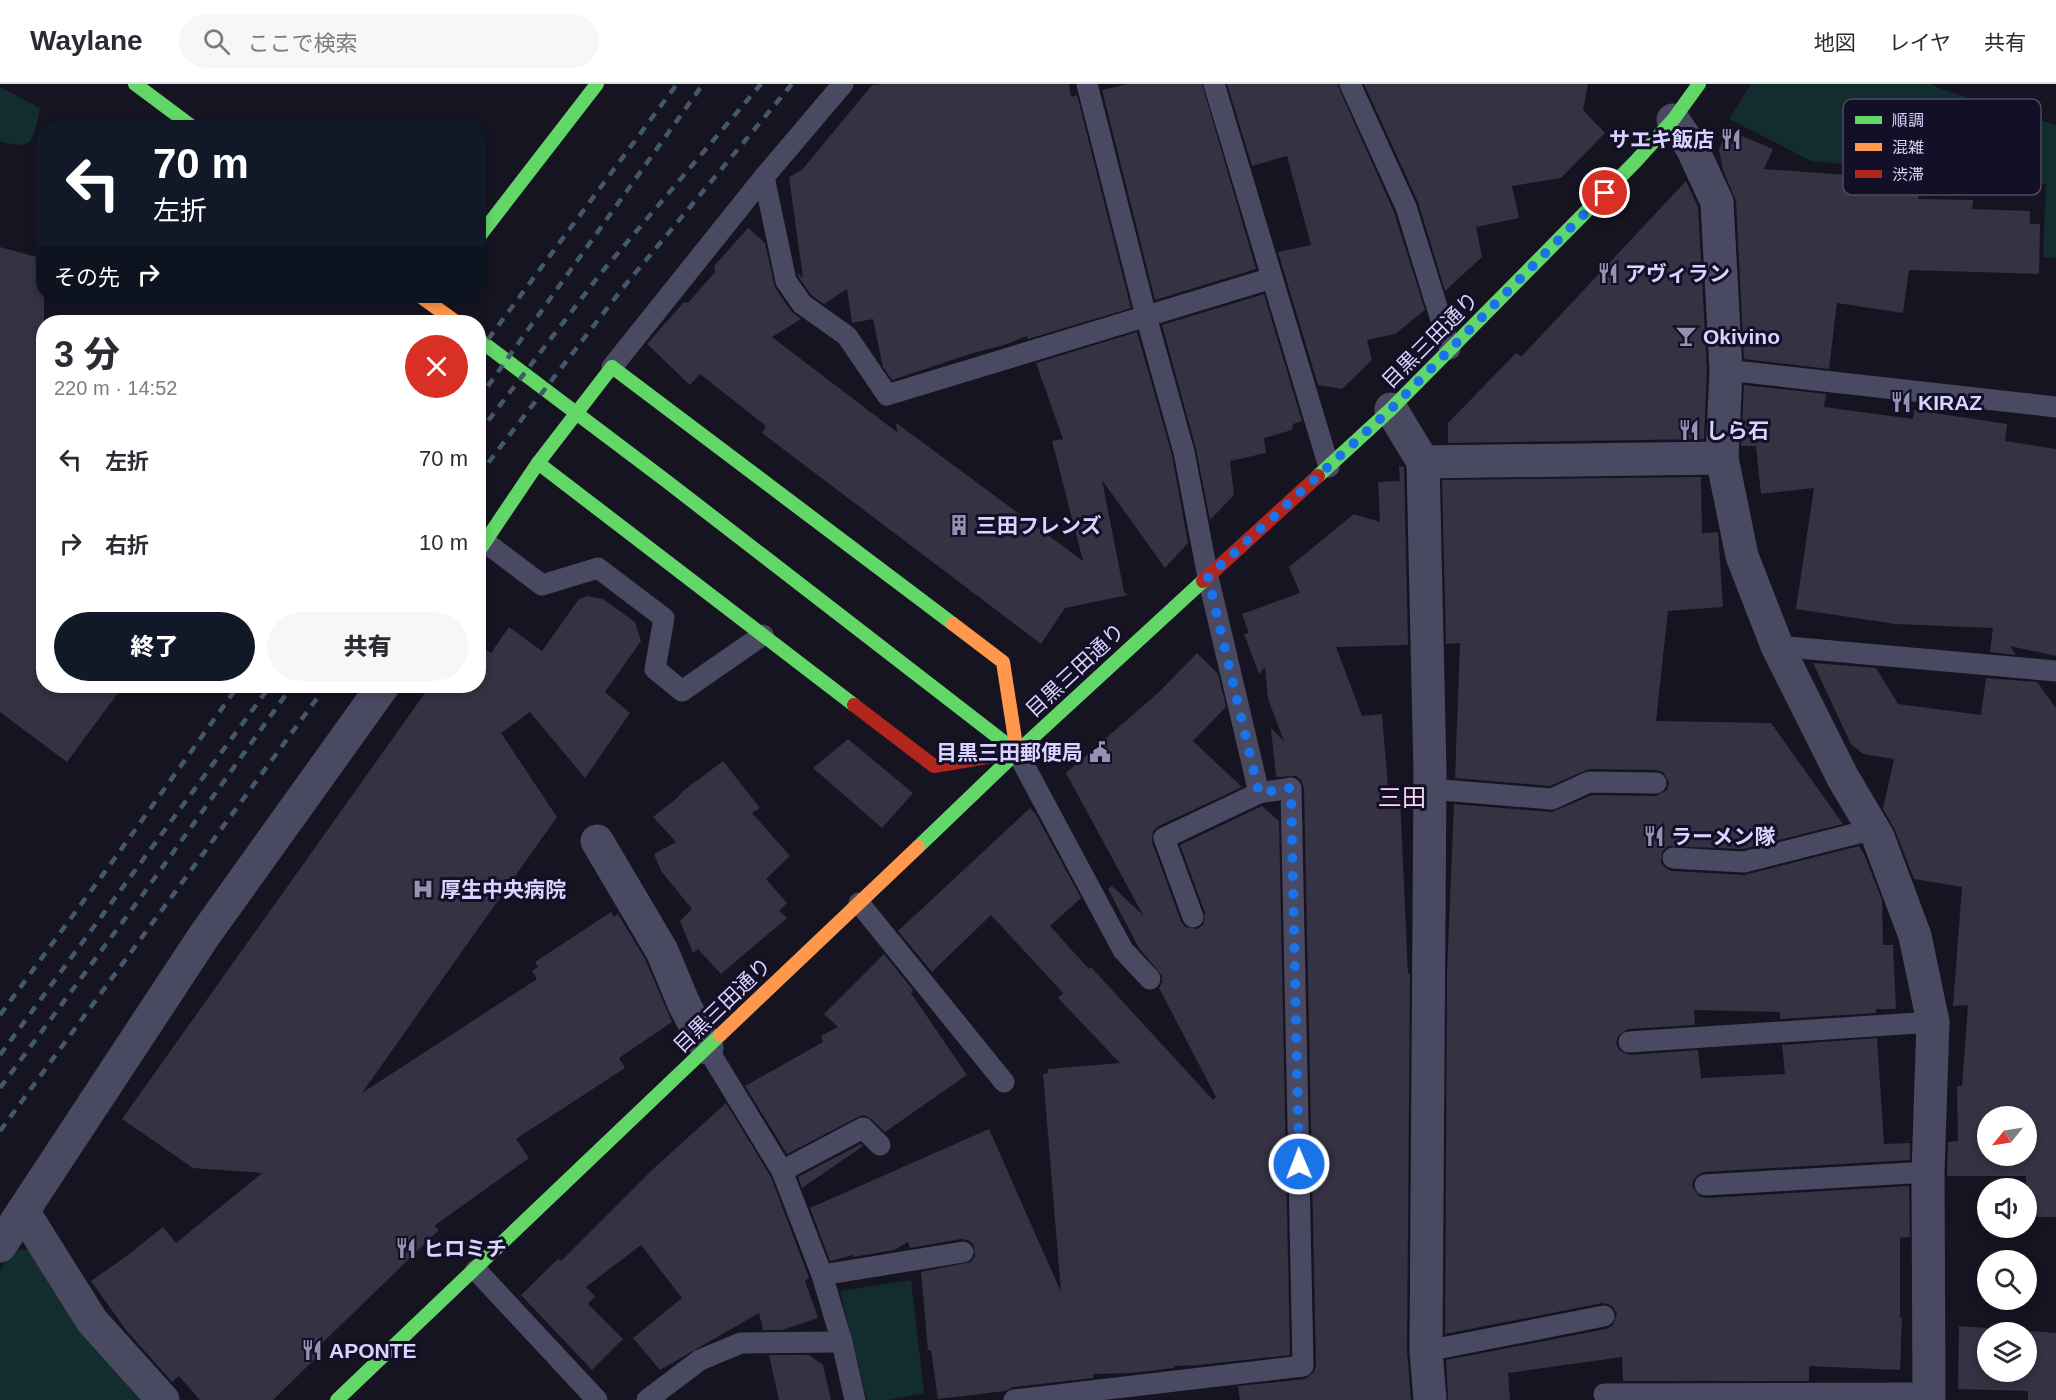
<!DOCTYPE html>
<html lang="ja">
<head>
<meta charset="utf-8">
<style>
	body { margin:0; font-family:Helvetica,"Noto Sans JP",sans-serif; background:#f7f7f7; color:#2b2b33; height:100vh; display:flex; flex-direction:column; font-size:22px; white-space:nowrap }
	* { box-sizing:border-box; margin:0 }
	p { font-size:20px; color:#7c7c81 }
	.icon { flex:none; width:33px; height:33px; fill:none; stroke:currentColor; stroke-width:2; stroke-linecap:round; stroke-linejoin:round }
	.map { position:relative; flex:1; overflow:hidden }
	.sheet { position:absolute; left:36px; top:231px; width:450px; height:378px; display:flex; flex-direction:column; background:#fff; border-radius:24px; box-shadow:0 3px 9px #0003 }
	.sheet>* { flex:none }
	.top-card { position:absolute; left:36px; top:36px; width:450px; height:183px; border-radius:24px; box-shadow:0 3px 9px #0003; background:#111827; color:#fff; overflow:hidden }
	.needle { width:39px; rotate:240deg }
	.tools { position:absolute; left:1977px; top:1022px; display:grid; gap:12px }
	.tools a { display:grid; place-items:center; width:60px; height:60px; border-radius:50%; background:#fff; box-shadow:0 3px 9px #0003; font-size:30px }
	.pin { position:absolute; display:grid; place-items:center; width:51px; height:51px; color:#fff; margin:-26px; border:3px solid #fff; border-radius:50%; box-shadow:0 2px 6px #0007 }
	.me { position:absolute; width:66px; margin:-33px; rotate:359deg; stroke-linejoin:round; filter:drop-shadow(0 0 4px #0008) }
	.turn { display:flex; align-items:center; gap:21px; height:126px; padding:0 18px; font-size:27px }
	.turn .icon { width:78px; height:78px; stroke-width:2.5 }
	.turn b { display:block; font-size:42px; line-height:51px }
	.then { display:flex; align-items:center; height:57px; padding:0 18px; background:#0003; gap:12px; font-size:22px }
	.round { display:grid; place-items:center; flex:none; width:63px; height:63px; border-radius:32px; background:#f7f7f7 }
	.summary { display:flex; align-items:center; justify-content:space-between; height:102px; padding:0 18px }
	h1 { font-size:36px; font-weight:800; line-height:45px }
	.primary-button { display:flex; gap:12px; margin-top:auto; padding:12px 18px }
	.primary-button a { flex:1; height:69px; border-radius:36px; background:#111827; color:#fff; font-size:24px; font-weight:800; line-height:69px; text-align:center }
	.primary-button a+a { background:#f7f7f7; color:#2b2b33 }
	ul { padding:0; list-style:none }
	li { display:flex; align-items:center; gap:18px; height:84px; padding:0 18px }
	li div { flex:1 }
	li b { display:block; font-size:22px }
	li em { font-style:normal }
	header { display:flex; align-items:center; gap:36px; box-sizing:border-box; height:84px; padding:0 30px; background:#fff; border-bottom:2px solid #e1e1e2 }
	header strong { font-size:28px }
	nav { display:flex; gap:33px; margin-inline-start:auto; font-size:21px }
	.search { width:420px; height:54px; background:#f7f7f7; display:flex; align-items:center; gap:15px; box-sizing:border-box; padding:0 21px; border-radius:33px; color:#7c7c81; font-size:22px }
	.map>svg:first-child { display:block }
	.green { fill:#132c2d }
	.building { fill:#343243; fill-rule:evenodd }
	.lines { fill:none; stroke-linecap:round; stroke-linejoin:round }
	.lane { stroke:#4a4962; stroke-width:21 }
	.street { stroke:#4a4962; stroke-width:33 }
	.fast { stroke:#63d668; stroke-width:14 }
	.slow { stroke:#ff974d; stroke-width:14 }
	.jam { stroke:#b3261e; stroke-width:14 }
	.rail { stroke:#43596b; stroke-width:4.5; stroke-dasharray:9 8; stroke-linecap:butt }
	.route { stroke:#1a73e8; stroke-width:10; stroke-dasharray:0 18 }
	.labels { text-anchor:middle; dominant-baseline:central; stroke-width:6; stroke-linejoin:round; paint-order:stroke }
	.poi-label { font-size:21px; font-weight:bold; fill:#d9d4ff; stroke:#130f26; text-anchor:start }
	.street-label { font-size:21px; fill:#d9d4ff; stroke:#130f26 }
	.quarter-label { font-size:24px; fill:#ffd6f0; stroke:#130f26 }
	.key { fill:#130f26; stroke:#4e4a67; stroke-width:1.5 }
	.key-label { font-size:16px; fill:#d9d4ff }
</style>
</head>
<body>
<header>
<strong>Waylane</strong>
<div class="search"><svg class="icon" aria-label="search" viewBox="0 0 24 24"><circle cx="10" cy="10" r="6"/><path d="M15 15l6 6"/></svg>ここで検索</div>
<nav><a>地図</a><a>レイヤ</a><a>共有</a></nav>
</header>
<div class="map">
<svg width="2056" height="1316" viewBox="0 0 2056 1316">
	<rect width="100%" height="100%" fill="#161421"/>
	<g class="green">
		<polygon points="1751,0 1931,0 1941,5 2056,41 2056,174 2043,173 2046,100 1811,77 1729,35"/>
		<path d="M0,3l40,21c-7,31 -4,44 -40,33z"/>
		<polygon points="32,1165 143,1316 0,1316 0,1186 13,1166"/>
		<polygon points="911,1196 924,1309 888,1316 867,1316 840,1207"/>
	</g>
	<g class="building">
		<polygon points="882,0 1069,0 1071,13 1077,11 1131,224 1028,255 1027,252 1004,261 973,269 892,296 883,283 873,235 852,239 847,205 824,220 811,211 798,192 797,189 803,194 789,93 802,86 872,1"/>
		<polygon points="1127,0 1202,0 1256,185 1155,216 1102,6"/>
		<polygon points="1227,0 1337,0 1394,128 1425,226 1395,250 1367,256 1372,276 1342,305 1318,301 1278,168 1311,161 1287,72 1252,82"/>
		<polygon points="1364,0 1588,0 1583,26 1605,49 1561,94 1512,102 1519,134 1476,143 1482,173 1445,207 1418,118"/>
		<polygon points="1727,46 1773,65 1764,85 1863,92 1863,95 1920,103 1918,115 1973,116 1972,125 2030,127 2030,140 2040,140 2039,190 1909,186 1903,229 1837,219 1829,285 1744,275 1736,117 1723,86 1719,66"/>
		<polygon points="1686,97 1698,123 1707,286 1704,355 1448,359 1448,339 1516,269 1521,273"/>
		<polygon points="748,144 765,159 775,204 792,228 801,235 772,253 898,349 895,338 1083,477 1052,357 1063,355 1036,279 1137,248 1172,371 1188,459 1165,484 1102,396 1124,508 1128,511 1065,524 1041,560 762,349 766,342 700,290 690,301 647,260 684,218 688,219 715,188 714,182"/>
		<polygon points="0,163 44,175 44,602 123,602 67,678 0,628"/>
		<polygon points="1264,210 1302,337 1293,340 1292,346 1264,354 1266,369 1230,377 1234,411 1210,436 1196,365 1162,241"/>
		<polygon points="1744,301 1826,310 1824,323 1913,335 1914,326 2007,340 2005,357 2056,365 2056,572 2010,562 2016,571 1990,568 1993,544 1895,540 1796,525 1814,404 1761,410 1756,362 1741,362"/>
		<polygon points="1399,382 1404,383 1408,561 1336,563 1362,632 1382,630 1389,714 1400,713 1408,890 1410,890 1407,1267 1411,1316 1240,1316 1238,1302 1305,1295 1314,1288 1316,1282 1304,704 1301,696 1296,692 1276,693 1271,644 1284,657 1268,615 1265,583 1259,590 1244,550 1249,549 1242,530 1300,509 1289,483 1354,430 1380,438 1378,398 1400,397"/>
		<polygon points="1701,393 1702,449 1718,448 1723,523 1668,527 1656,637 1771,639 1843,740 1743,765 1668,762 1662,768 1661,779 1666,784 1672,787 1744,791 1859,762 1864,770 1882,816 1883,861 1893,861 1896,925 1876,925 1876,929 1780,935 1780,928 1694,926 1695,941 1628,945 1618,952 1616,959 1619,966 1629,971 1698,966 1701,994 1785,990 1782,961 1877,954 1884,1060 1910,1059 1910,1076 1704,1088 1699,1090 1694,1095 1692,1102 1699,1112 1706,1114 1909,1102 1910,1153 1900,1154 1900,1234 1902,1234 1900,1286 1809,1282 1809,1297 1623,1297 1622,1273 1508,1289 1510,1316 1448,1316 1446,1276 1606,1245 1613,1241 1617,1230 1613,1223 1608,1220 1602,1219 1445,1250 1447,890 1454,720 1552,728 1592,711 1656,712 1667,706 1669,699 1663,688 1656,686 1589,685 1550,702 1455,694 1460,559 1446,560 1442,396"/>
		<polygon points="588,512 603,515 635,538 641,557 605,608 630,629 585,694 530,628 501,649 557,733 362,1009 537,895 532,887 538,883 535,878 611,828 614,833 618,830 645,875 672,938 619,974 625,984 516,1055 529,1074 434,1142 439,1146 315,1266 319,1271 273,1316 200,1316 179,1292 172,1298 126,1246 91,1197 128,1171 163,1143 176,1159 262,1089 193,1084 122,1035 430,602 478,602 478,561 491,569 509,543 542,567 579,515"/>
		<polygon points="1197,569 1218,590 1226,623 1193,657 1242,703 1159,742 1153,747 1152,758 1181,837 1185,843 1197,845 1203,841 1205,829 1180,761 1262,722 1279,737 1290,1271 1199,1281 1174,1282 1174,1284 1132,1289 1093,1290 1093,1294 1013,1303 1005,1307 938,1315 931,1266 928,1266 921,1188 971,1178 975,1172 973,1160 968,1156 961,1155 910,1164 908,1158 894,1166 853,1173 853,1171 830,1177 810,1124 989,1045 1061,1208 1043,990 1048,989 1048,985 1120,979 1058,914 1063,909 991,831 932,888 898,847 1030,724 1035,729 1081,814 1050,842 1089,885 1091,883 1213,1016 1216,1013 1159,904 1162,898 1162,892 1139,864 1108,805 1112,802 1143,831 1066,689 1159,608"/>
		<path d="M1813,579l63,5 22,36 83,11 5,-37 51,4 19,26v509h-30v-41h-79l1,-34 10,-1 -1,-55h5l6,-81 -15,1 9,-119 -48,-8 -19,-49 -12,-21 11,-50 -31,-5 -12,-10zM1988,1032h38v39h-38z"/>
		<polygon points="848,655 913,709 882,744 813,684"/>
		<polygon points="723,677 760,724 752,729 790,772 766,795 787,819 779,827 787,834 721,890 698,865 693,869 680,837 692,825 661,787 654,770 676,758 653,733 677,714 683,707"/>
		<polygon points="884,870 913,906 911,909 967,991 885,1048 871,1035 864,1031 858,1033 787,1070 745,1002 823,958 821,952 838,943 824,930"/>
		<polygon points="726,1019 771,1093 809,1194 805,1197 818,1234 782,1246 763,1246 759,1229 660,1286 633,1254 682,1214 641,1161 586,1203 595,1212 588,1220 623,1255 592,1286 521,1211 558,1175 561,1177 652,1086"/>
		<polygon points="861,1060 863,1062 802,1104 798,1093"/>
		<path d="M1959,1242l97,7v67h-28v-9l-70,-2zM1988,1248h38v39h-38z"/>
		<polygon points="769,1271 809,1271 823,1281 831,1316 779,1316"/>
	</g>
	<g class="lines">
		<g class="lane">
			<polyline points="1214,0 1329,383"/>
			<polyline points="1350,0 1406,123 1450,265"/>
			<polyline points="764,93 786,197 802,220 847,252 887,311 1272,194"/>
			<polyline points="612,283 764,93 843,0"/>
			<polyline points="1726,286 2056,323"/>
			<polyline points="485,458 542,501 598,484 664,534 655,585 682,607 763,551"/>
			<polyline points="1777,562 2056,587"/>
			<polyline points="1017,668 1123,866 1150,895"/>
			<polyline points="1430,705 1552,715 1589,698 1656,699"/>
			<polyline points="1673,774 1744,778 1874,745"/>
			<polyline points="859,819 1004,998"/>
			<polyline points="1193,833 1164,754 1259,709"/>
			<polyline points="1629,958 1933,938"/>
			<polyline points="707,964 782,1087 822,1191 842,1258 855,1316"/>
			<polyline points="782,1087 863,1044 880,1061"/>
			<polyline points="1705,1101 1928,1088"/>
			<polyline points="476,1186 597,1316"/>
			<polyline points="822,1191 963,1168"/>
			<polyline points="1426,1267 1604,1232"/>
			<polyline points="1604,1310 1929,1309"/>
			<polyline points="647,1316 700,1276 741,1259 842,1258"/>
			<polyline points="1014,1316 1303,1282 1291,704 1259,709 1208,493 1184,368 1146,232 1087,0"/>
		</g>
		<g class="street">
			<polyline points="1673,36 1692,64 1717,118 1726,286 1722,374 1742,472 1777,562 1843,694 1878,753 1915,852 1933,938 1928,1088 1929,1316"/>
			<polyline points="1391,325 1423,378 1430,689 1426,1267 1430,1316"/>
			<polyline points="1423,378 1722,374"/>
			<polyline points="597,757 662,867 684,920 707,964"/>
			<polyline points="23,1127 92,1237 163,1316"/>
			<polyline points="0,1162 204,852 383,602"/>
		</g>
		<g class="fast">
			<polyline points="135,0 194,44"/>
			<polyline points="478,154 597,0"/>
			<polyline points="478,255 665,396 1017,668"/>
			<polyline points="538,379 854,621"/>
			<polyline points="1318,392 1391,325 1636,77 1673,36 1699,0"/>
			<polyline points="478,468 538,379 612,283 953,540"/>
			<polyline points="918,763 1017,668 1203,497"/>
			<polyline points="337,1316 720,951"/>
		</g>
		<g class="slow">
			<polyline points="420,212 456,238"/>
			<polyline points="953,540 1003,578 1017,668"/>
			<polyline points="720,951 918,763"/>
		</g>
		<g class="jam">
			<polyline points="1203,497 1318,392"/>
			<polyline points="854,621 934,682 1017,668"/>
		</g>
		<g class="rail">
			<polyline points="478,269 677,0"/>
			<polyline points="478,316 703,0"/>
			<polyline points="478,350 601,189 761,0"/>
			<polyline points="478,392 622,205 792,0"/>
			<polyline points="0,931 115,774 238,602"/>
			<polyline points="0,971 270,602"/>
			<polyline points="0,1004 149,802 292,602"/>
			<polyline points="0,1047 326,602"/>
		</g>
	</g>
	<g class="lines">
		<polyline class="route" points="1299,1080 1291,704 1259,709 1208,493 1391,325 1605,109"/>
	</g>
	<defs>
		<symbol id="restaurant-bare" viewBox="-9 -9 18 18"><path d="M-5-6h1v4h1v-4h1v4h1v-4h1v5L-1.5 .5V6h-2V.5L-5-1ZM5-6V6H3V1.5H1.5Q1.5-4 5-6Z" fill="#9591b1" stroke="#130f26" stroke-width="2.5" paint-order="stroke"/></symbol>
		<symbol id="bar-bare" viewBox="-9 -9 18 18"><path d="M-6-5H6L.8 .8V4.5H3.5V6h-7V4.5H-.8V.8Z" fill="#9591b1" stroke="#130f26" stroke-width="2.5" paint-order="stroke"/></symbol>
		<symbol id="building-bare" viewBox="-9 -9 18 18"><path d="M-4-6H4V6H1V3H-1V6H-4ZM-2.5-4.3h1.7v1.8h-1.7ZM.8-4.3h1.7v1.8H.8ZM-2.5-1h1.7V.8h-1.7ZM.8-1h1.7V.8H.8Z" fill="#9591b1" stroke="#130f26" stroke-width="2.5" paint-order="stroke"/></symbol>
		<symbol id="civic-bare" viewBox="-9 -9 18 18"><path d="M-.6-6.5H3V-4.5H.6V-3L4-1V1h2V6H-6V1h2V-1L-.6-3ZM-1.2 2.5V6h2.4V2.5Z" fill="#9591b1" stroke="#130f26" stroke-width="2.5" paint-order="stroke"/></symbol>
		<symbol id="hospital-bare" viewBox="-9 -9 18 18"><path d="M-5-5h3v3.5h4V-5h3V5h-3V1.5h-4V5h-3Z" fill="#9591b1" stroke="#130f26" stroke-width="2.5" paint-order="stroke"/></symbol>
	</defs>
	<g fill-rule="evenodd">
		<use href="#restaurant-bare" x="1716" y="40" width="30" height="30"/>
		<use href="#restaurant-bare" x="1593" y="174" width="30" height="30"/>
		<use href="#bar-bare" x="1671" y="237" width="30" height="30"/>
		<use href="#restaurant-bare" x="1886" y="303" width="30" height="30"/>
		<use href="#restaurant-bare" x="1674" y="331" width="30" height="30"/>
		<use href="#building-bare" x="944" y="426" width="30" height="30"/>
		<use href="#civic-bare" x="1085" y="653" width="30" height="30"/>
		<use href="#restaurant-bare" x="1639" y="737" width="30" height="30"/>
		<use href="#hospital-bare" x="408" y="790" width="30" height="30"/>
		<use href="#restaurant-bare" x="391" y="1149" width="30" height="30"/>
		<use href="#restaurant-bare" x="297" y="1251" width="30" height="30"/>
	</g>
	<g class="labels">
		<g class="poi-label">
			<text x="1714" y="55" text-anchor="end">サエキ飯店</text>
			<text x="1625" y="189">アヴィラン</text>
			<text x="1703" y="252">Okivino</text>
			<text x="1918" y="318">KIRAZ</text>
			<text x="1706" y="346">しら石</text>
			<text x="976" y="441">三田フレンズ</text>
			<text x="1083" y="668" text-anchor="end">目黒三田郵便局</text>
			<text x="1671" y="752">ラーメン隊</text>
			<text x="440" y="805">厚生中央病院</text>
			<text x="423" y="1164">ヒロミチ</text>
			<text x="329" y="1266">APONTE</text>
		</g>
		<g class="street-label">
			<text transform="translate(1430 256) rotate(-45)">目黒三田通り</text>
			<text transform="translate(1075 586) rotate(-43)">目黒三田通り</text>
			<text transform="translate(722 921) rotate(-44)">目黒三田通り</text>
		</g>
		<g class="quarter-label">
			<text x="1402" y="713">三田</text>
		</g>
	</g>
	<rect x="1843" y="15" width="198" height="96" rx="9" class="key"/>
	<rect x="1855" y="32" width="27" height="8" fill="#63d668"/>
	<rect x="1855" y="59" width="27" height="8" fill="#ff974d"/>
	<rect x="1855" y="86" width="27" height="8" fill="#b3261e"/>
	<g class="key-label">
		<text x="1892" y="42">順調</text>
		<text x="1892" y="69">混雑</text>
		<text x="1892" y="96">渋滞</text>
	</g>
</svg>
<div class="tools">
<a><svg class="needle" viewBox="-14 -14 28 28"><path d="M0-13l5 13h-10z" fill="#e53935"/><path d="M0 13l5-13h-10z" fill="#7c7c81"/></svg></a>
<a><svg class="icon" aria-label="sound" viewBox="0 0 24 24"><path d="M4 9h4l5-4v14l-5-4H4zM17 9q2 3 0 6"/></svg></a>
<a><svg class="icon" aria-label="search" viewBox="0 0 24 24"><circle cx="10" cy="10" r="6"/><path d="M15 15l6 6"/></svg></a>
<a><svg class="icon" aria-label="layers" viewBox="0 0 24 24"><path d="M12 4l9 5-9 5-9-5zM3 14l9 5 9-5"/></svg></a>
</div>
<div class="pin" style="left:1605px;top:109px;background:#d93025"><svg class="icon" aria-label="arrive" viewBox="0 0 24 24"><path d="M6 21V4h12l-3 4 3 4H6"/></svg></div>
<svg class="me" style="left:1299px;top:1080px" viewBox="-20 -20 40 40"><circle r="17" fill="#1a73e8" stroke="#fff" stroke-width="3"/><path d="M0-11L8 9 0 5-8 9z" fill="#fff"/></svg>
<div class="top-card">
<div class="turn"><svg class="icon" aria-label="left" viewBox="0 0 24 24"><path d="M17 20v-9H6M10 6l-5 5 5 5"/></svg><div><b>70 m</b>左折</div></div>
<div class="then">その先<svg class="icon" aria-label="right" viewBox="0 0 24 24"><path d="M7 20v-9h11M14 6l5 5-5 5"/></svg></div>
</div>
<section class="sheet">
<div class="summary"><div><h1>3 分</h1><p>220 m · 14:52</p></div><a class="round" style="background:#d93025;color:#fff"><svg class="icon" aria-label="close" viewBox="0 0 24 24"><path d="M6 6l12 12M18 6L6 18"/></svg></a></div>
<ul>
<li><svg class="icon" aria-label="left" viewBox="0 0 24 24"><path d="M17 20v-9H6M10 6l-5 5 5 5"/></svg><div><b>左折</b></div><em>70 m</em></li>
<li><svg class="icon" aria-label="right" viewBox="0 0 24 24"><path d="M7 20v-9h11M14 6l5 5-5 5"/></svg><div><b>右折</b></div><em>10 m</em></li>
</ul>
<div class="primary-button"><a>終了</a><a>共有</a></div>
</section>
</div>
</body>
</html>
